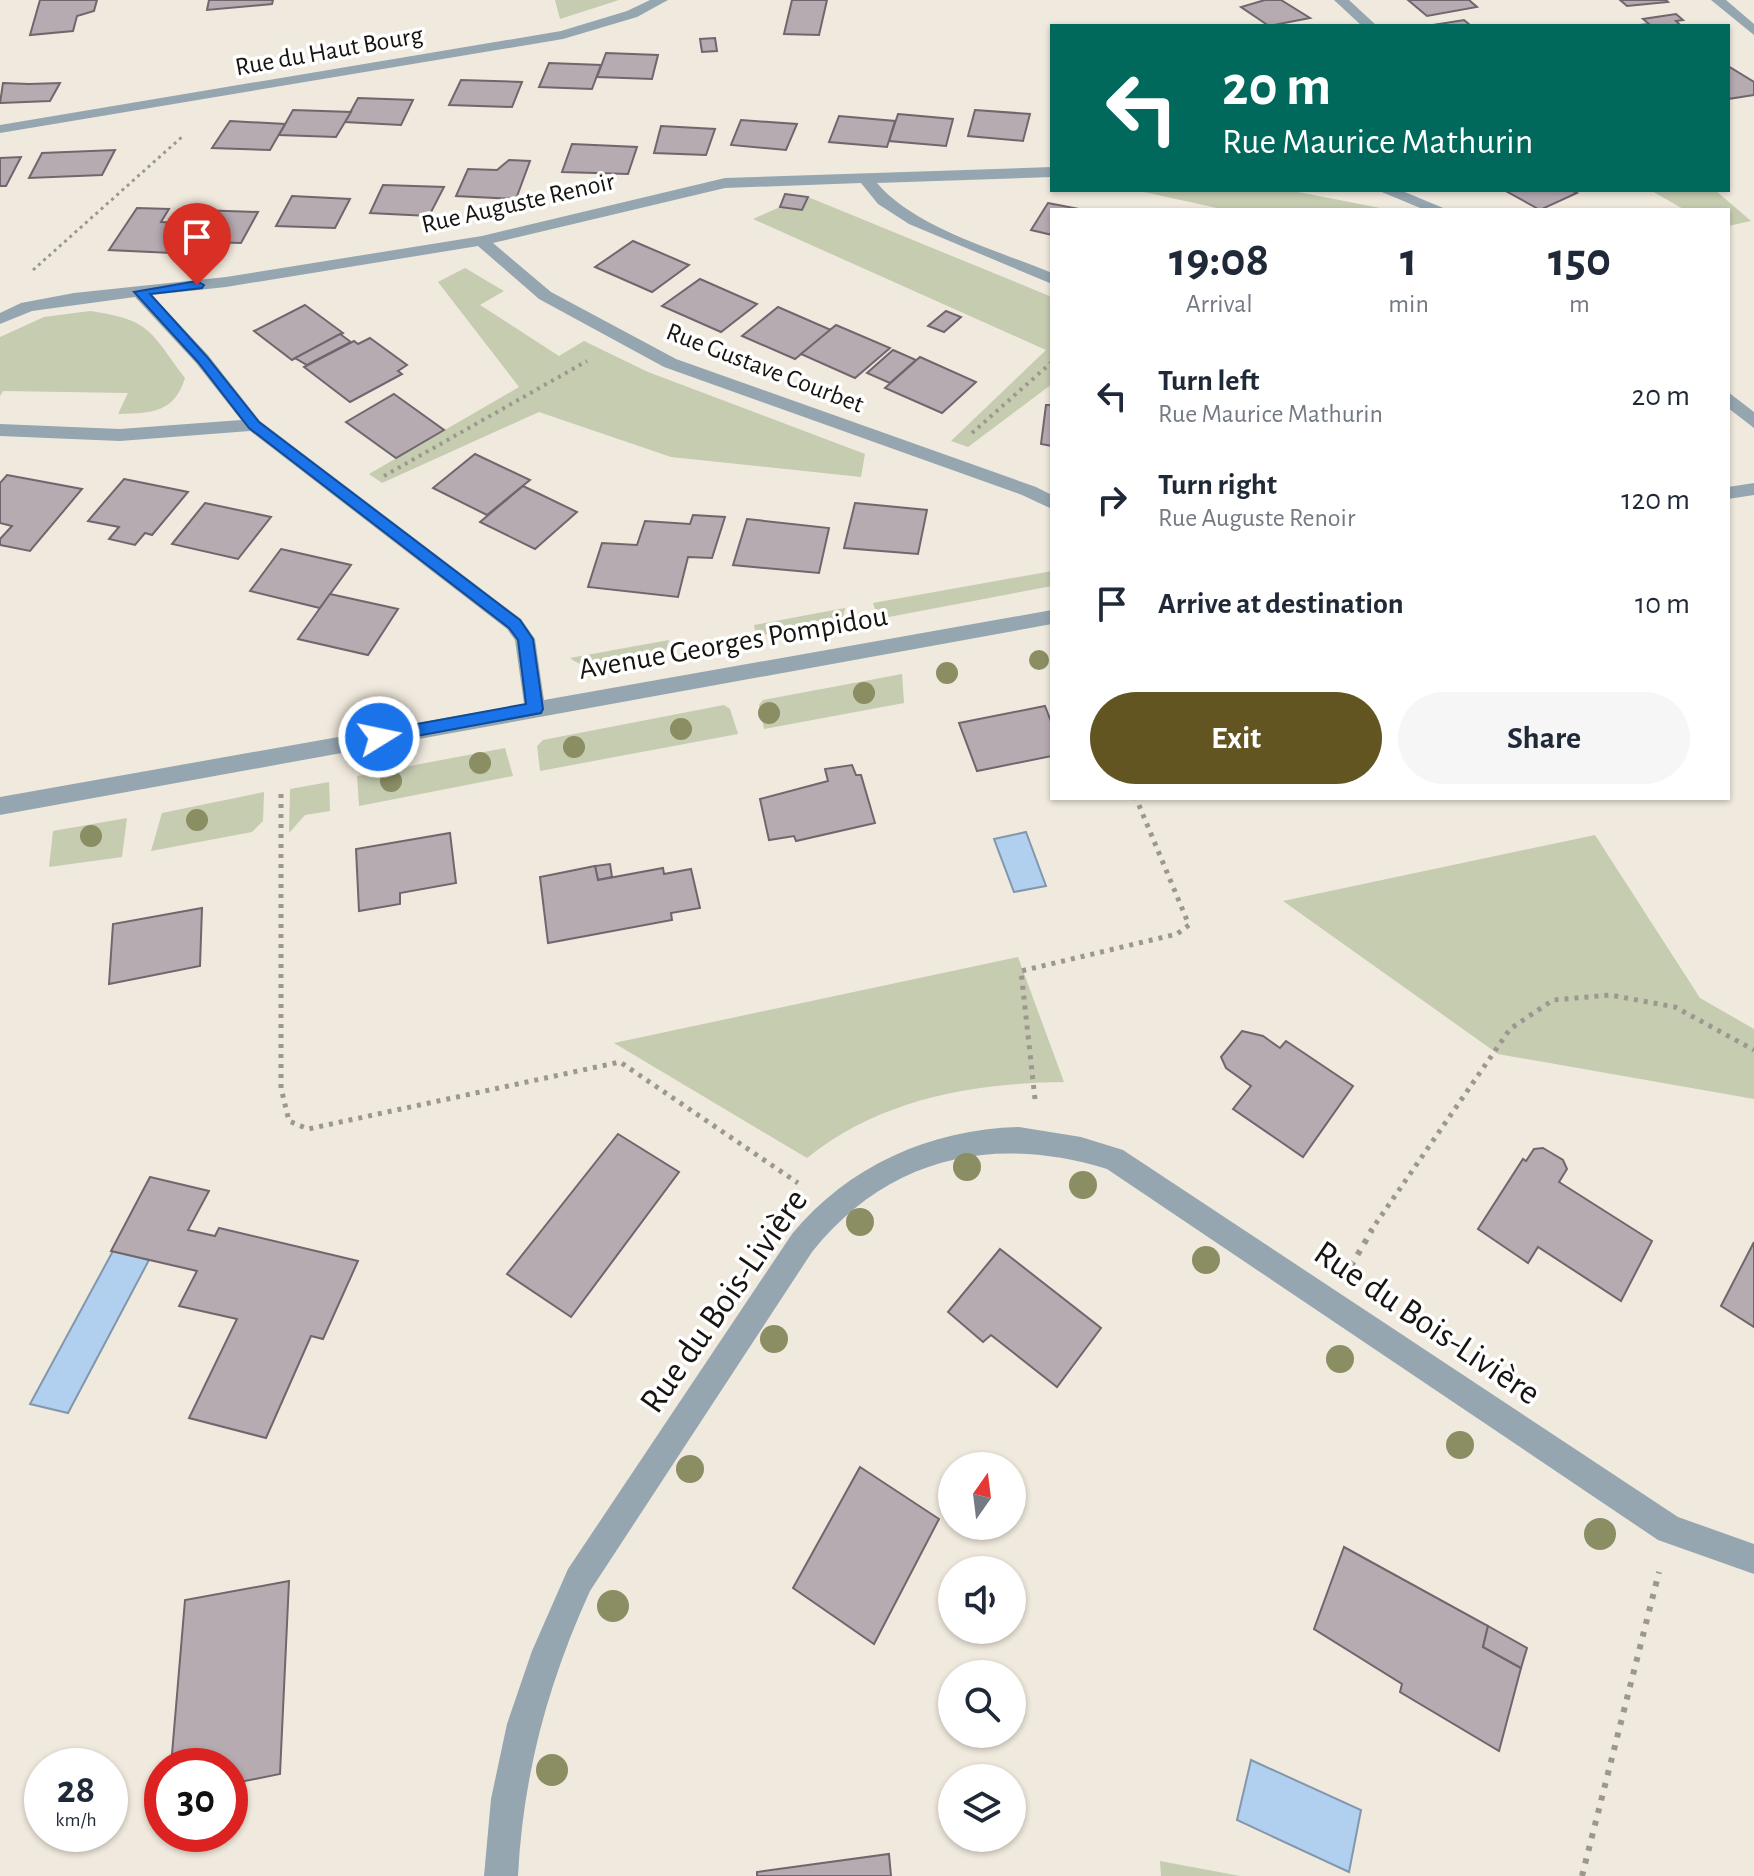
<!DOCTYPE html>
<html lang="en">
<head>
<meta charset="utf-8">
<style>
	body { margin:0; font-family:"Alegreya Sans",sans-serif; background:#f6f6f7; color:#1f2937; height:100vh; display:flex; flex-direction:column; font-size:30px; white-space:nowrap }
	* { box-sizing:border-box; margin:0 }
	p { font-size:26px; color:#747a83 }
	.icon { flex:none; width:44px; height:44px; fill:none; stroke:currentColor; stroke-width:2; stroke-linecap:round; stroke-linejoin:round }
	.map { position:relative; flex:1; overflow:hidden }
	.sheet { position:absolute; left:1050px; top:208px; width:680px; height:592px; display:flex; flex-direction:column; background:#fff; border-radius:0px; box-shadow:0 2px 6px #0004 }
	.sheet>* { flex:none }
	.hud { position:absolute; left:1050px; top:24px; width:680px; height:168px; border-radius:0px; box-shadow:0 2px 6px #0004; background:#00695c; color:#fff; overflow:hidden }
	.needle { width:52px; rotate:14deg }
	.controls { position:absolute; left:938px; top:1452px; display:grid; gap:16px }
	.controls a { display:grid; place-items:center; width:88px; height:88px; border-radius:50%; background:#fff; box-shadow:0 2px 6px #0004; font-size:40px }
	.speed { position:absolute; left:24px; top:1748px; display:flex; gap:16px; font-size:40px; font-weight:700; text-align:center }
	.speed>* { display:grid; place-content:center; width:104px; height:104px; border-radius:50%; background:#fff; box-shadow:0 2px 6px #0004; line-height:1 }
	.speed small { font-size:20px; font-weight:400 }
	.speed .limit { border:12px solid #d22; background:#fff; color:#111 }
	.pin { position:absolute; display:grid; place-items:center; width:68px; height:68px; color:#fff; margin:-82px -34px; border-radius:50% 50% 50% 0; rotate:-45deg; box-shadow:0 0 8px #0007 }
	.pin .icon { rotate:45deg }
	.me { position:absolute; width:88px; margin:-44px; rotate:80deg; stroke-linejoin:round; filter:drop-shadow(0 0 6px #0008) }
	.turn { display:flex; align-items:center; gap:28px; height:168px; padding:0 40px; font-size:36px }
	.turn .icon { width:104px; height:104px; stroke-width:2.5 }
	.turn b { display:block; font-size:56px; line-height:68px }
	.eta { display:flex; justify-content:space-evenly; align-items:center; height:136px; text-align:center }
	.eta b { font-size:48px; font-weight:700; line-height:56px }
	.button { display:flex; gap:16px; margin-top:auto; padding:16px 40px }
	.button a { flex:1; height:92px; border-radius:48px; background:#635521; color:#fff; font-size:32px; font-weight:700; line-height:92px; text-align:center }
	.button a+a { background:#f6f6f7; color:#1f2937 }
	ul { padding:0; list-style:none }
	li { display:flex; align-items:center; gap:24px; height:104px; padding:0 40px }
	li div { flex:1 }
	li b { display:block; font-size:30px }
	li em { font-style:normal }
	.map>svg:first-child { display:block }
	.green { fill:#c5ccb0 }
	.water { fill:#b1cfee; stroke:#8397ac; stroke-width:2 }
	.building { fill:#b7abb2; stroke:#71666d; stroke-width:2 }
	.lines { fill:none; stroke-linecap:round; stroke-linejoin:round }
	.path-far3 { stroke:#9d988f; stroke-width:3; stroke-dasharray:3 4; stroke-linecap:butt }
	.path-far2 { stroke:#9d988f; stroke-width:4; stroke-dasharray:3 5; stroke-linecap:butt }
	.path-far1 { stroke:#9d988f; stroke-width:5; stroke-dasharray:4 6; stroke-linecap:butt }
	.path { stroke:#9d988f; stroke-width:6; stroke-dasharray:5 8; stroke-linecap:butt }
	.minor { fill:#95a6b1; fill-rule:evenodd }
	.tree { fill:#8b8d63 }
	.route { fill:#1a73e8; stroke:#114b97; stroke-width:2 }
	.labels { text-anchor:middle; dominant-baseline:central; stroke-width:7; stroke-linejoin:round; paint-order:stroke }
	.far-street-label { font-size:26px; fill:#171511; stroke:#fff }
	.street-label { font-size:30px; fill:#171511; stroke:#fff }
	.near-street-label { font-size:36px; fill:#171511; stroke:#fff }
</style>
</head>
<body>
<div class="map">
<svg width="1754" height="1876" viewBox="0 0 1754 1876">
	<rect width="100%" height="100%" fill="#f0e9dd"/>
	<g class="green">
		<polygon points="555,0 619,0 560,19"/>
		<polygon points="1135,190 1288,190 1390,210 1226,210"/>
		<polygon points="1650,190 1715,190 1751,221 1728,226 1728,210 1685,210"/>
		<polygon points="808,197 1052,297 1052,384 968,447 951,441 1046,350 753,219 780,207 802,210"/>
		<polygon points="465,268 504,291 480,305 559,356 584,341 648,372 865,454 861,477 671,457 539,412 382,483 369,474 519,387 438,282"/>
		<path d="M90,311c61,9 59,19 95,67 -11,35 -33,35 -67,36l10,-21 -125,-2 -3,5v-59l44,-20z"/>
		<polygon points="1052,571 1052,586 878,619 873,603"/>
		<polygon points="845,608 842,623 756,636 754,625"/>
		<path d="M669,640l-4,13c-28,6 -71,24 -95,5z"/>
		<polygon points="902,674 904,703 764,729 759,705 763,700"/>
		<polygon points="724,705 730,709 738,734 540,771 537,746 543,740"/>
		<polygon points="505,748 513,776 359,806 357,776"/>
		<polygon points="329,782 330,811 305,815 289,833 290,789"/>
		<polygon points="264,792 263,821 252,832 151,851 162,813"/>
		<polygon points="127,818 122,857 49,867 53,831"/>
		<polygon points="1595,835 1700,998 1754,1029 1754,1099 1498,1054 1283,901"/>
		<path d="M1018,957l46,125c-92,1 -184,17 -257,76l-193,-115z"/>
		<polygon points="1160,1861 1240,1876 1161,1876"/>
	</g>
	<g class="water">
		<polygon points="1026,832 1046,886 1014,892 994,839"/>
		<polygon points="113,1251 149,1260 68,1413 30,1404"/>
		<polygon points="1251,1760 1361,1810 1349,1872 1237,1820"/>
	</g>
	<g class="building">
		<polygon points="40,0 97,0 94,11 77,16 73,31 30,35"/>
		<polygon points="209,0 273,0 272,4 207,10"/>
		<polygon points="792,0 827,0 819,35 784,34"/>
		<polygon points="1265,0 1281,0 1310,18 1269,26 1241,7"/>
		<polygon points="1408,0 1469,0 1477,7 1427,16"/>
		<polygon points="1620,0 1666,0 1668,2 1627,6"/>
		<polygon points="1676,14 1683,20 1676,21 1681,26 1640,25 1649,24 1643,19"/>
		<polygon points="1464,20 1471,26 1433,25"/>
		<polygon points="715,38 717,51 702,52 700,39"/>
		<polygon points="606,53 658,55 652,79 597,77"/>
		<polygon points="549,63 601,65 592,89 539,87"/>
		<polygon points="1728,66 1754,82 1754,95 1728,99"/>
		<polygon points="461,80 522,82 512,107 449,105"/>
		<polygon points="3,83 29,84 60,83 50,101 0,103"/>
		<polygon points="358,98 413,100 401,125 345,122"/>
		<polygon points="293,110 351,112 336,137 279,135"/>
		<polygon points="975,110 1030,114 1023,141 968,136"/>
		<polygon points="898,114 953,119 946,146 889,141"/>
		<polygon points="839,116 895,121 887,147 829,142"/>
		<polygon points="741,120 797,124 786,150 731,145"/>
		<polygon points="230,121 285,124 270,150 212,148"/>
		<polygon points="661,126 715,129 706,155 654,153"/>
		<polygon points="572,144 637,147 628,174 562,172"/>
		<polygon points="115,150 102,175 29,178 42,153"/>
		<polygon points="21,157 6,186 0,186 0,158"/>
		<polygon points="509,160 530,161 516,199 456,196 468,169 497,170"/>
		<polygon points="383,185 444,187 429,216 370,213"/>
		<polygon points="1504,190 1571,190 1577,193 1540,210"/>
		<polygon points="785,194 808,197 802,210 780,207"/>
		<polygon points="292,196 350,199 335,228 276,226"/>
		<polygon points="1048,203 1084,210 1052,210 1052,235 1031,230"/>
		<polygon points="137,208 169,209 161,222 190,223 172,253 109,250"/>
		<polygon points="198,210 258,212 241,243 179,241"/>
		<polygon points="633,241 689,265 652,292 595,267"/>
		<polygon points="700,279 757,304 721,332 662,306"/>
		<polygon points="305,305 343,333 292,360 254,331"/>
		<polygon points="778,307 831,330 795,359 742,336"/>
		<polygon points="946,311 961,317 944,332 928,326"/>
		<polygon points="836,325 890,348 855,378 801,354"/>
		<polygon points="340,334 351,342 307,365 295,358"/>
		<polygon points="370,338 407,365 398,371 402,374 350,402 304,367 354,341 358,344"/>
		<polygon points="893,350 916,360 890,383 867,373"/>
		<polygon points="920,357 976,382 942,413 885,388"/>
		<polygon points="394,394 444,430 396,458 346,422"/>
		<polygon points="1046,405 1052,405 1052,446 1041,444"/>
		<polygon points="475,454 530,480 487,515 433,488"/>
		<polygon points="7,475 82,489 30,551 0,545 0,539 12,526 0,523 0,483"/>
		<polygon points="124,479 188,492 152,535 145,533 135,545 109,539 119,527 88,521"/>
		<polygon points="523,486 577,512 535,549 480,522"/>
		<polygon points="205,503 271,517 238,559 172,544"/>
		<polygon points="855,503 927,510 918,554 844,548"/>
		<polygon points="693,515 725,517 712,558 688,557 678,597 588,587 602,543 637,545 645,521 690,524"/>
		<polygon points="747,519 829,528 819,573 733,565"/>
		<polygon points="281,549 351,565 320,608 250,591"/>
		<polygon points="330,594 398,609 368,655 298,639"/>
		<polygon points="1045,706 1052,724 1052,756 977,771 959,723"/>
		<polygon points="852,765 856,775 861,775 875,823 796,841 794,836 769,840 760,799 828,781 825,769"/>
		<polygon points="450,833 456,883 400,893 400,904 359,911 356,849"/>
		<polygon points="610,864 612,877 598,880 595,866"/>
		<polygon points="595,866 598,880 663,868 664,874 691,869 700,908 671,913 672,920 548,943 540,877"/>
		<polygon points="202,908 200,966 109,984 113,924"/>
		<polygon points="1242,1031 1263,1036 1280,1048 1286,1041 1353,1086 1303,1157 1233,1109 1251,1086 1226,1068 1221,1057"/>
		<polygon points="618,1134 679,1172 571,1317 507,1274"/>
		<polygon points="1543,1148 1563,1160 1567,1169 1559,1182 1652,1241 1621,1301 1538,1247 1528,1263 1478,1229 1523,1159 1526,1161 1534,1149"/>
		<polygon points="150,1177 209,1191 188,1230 215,1236 219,1228 358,1261 323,1339 311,1336 266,1438 189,1418 237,1319 179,1306 197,1271 111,1251"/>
		<polygon points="1754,1242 1754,1327 1721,1306"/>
		<polygon points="1000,1249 1101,1328 1057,1387 991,1335 983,1342 948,1312"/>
		<polygon points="860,1467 939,1519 874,1644 793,1588"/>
		<polygon points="1344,1547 1488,1626 1483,1647 1521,1668 1499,1751 1400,1692 1402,1684 1314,1629"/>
		<polygon points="289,1581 280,1774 230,1784 230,1766 171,1766 185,1600"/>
		<polygon points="1488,1626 1527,1648 1521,1668 1483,1647"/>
		<polygon points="889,1854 891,1876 757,1876 757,1872"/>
	</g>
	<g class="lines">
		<polyline class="path-far3" points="33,270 183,136"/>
		<g class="path-far2">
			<polyline points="972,433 1052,362"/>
			<polyline points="384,476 587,361"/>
		</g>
		<g class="path-far1">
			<polyline points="281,794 281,1088 289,1121 308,1129 620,1062 798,1183"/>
			<polyline points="1035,1099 1021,971 1177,934 1189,925 1136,798"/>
			<polyline points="1370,1232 1510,1029 1553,1000 1610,995 1675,1007 1754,1050"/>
		</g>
		<g class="path">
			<polyline points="1351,1266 1372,1230"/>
			<polyline points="1582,1876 1659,1572"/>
		</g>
		<g class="minor">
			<polygon points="650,0 668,0 637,17 563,39 0,133 0,125 561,31 627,11"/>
			<polygon points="1334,0 1349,0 1377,26 1362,26"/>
			<polygon points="1711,0 1726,0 1754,24 1754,35"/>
			<path d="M1052,167v10l-175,6c38,45 120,67 175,90v11l-143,-60 -31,-20 -17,-21 -136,5 -232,55 58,49 125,67 360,128 16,8v14l-30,-14 -358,-128 -125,-68 -61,-53 -252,41 -74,8 56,60 52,66 261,198 14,20 9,61 508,-90v14l-1052,191v-18l524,-93 -9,-64 -8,-11 -257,-198 -130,10 -120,-5v-12l120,5 121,-9 -45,-57 -61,-66 -103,14 -32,13v-11l21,-10 53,-10 152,-16 256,-41 243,-58z"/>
			<polygon points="1377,190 1400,190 1448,210 1425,210"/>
			<polygon points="1728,392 1754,412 1754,428 1728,408"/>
			<polygon points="1754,483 1754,495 1728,499 1728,487"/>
			<path d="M1019,1127l62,10 42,13 555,367 76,27v30l-96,-34 -551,-371c-114,-35 -219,-12 -295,83l-222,339c-42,92 -67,184 -72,285h-34l7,-77 16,-75 25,-73 36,-82 224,-335c56,-68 139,-105 227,-107z"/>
		</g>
	</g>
	<g class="tree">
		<circle cx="1039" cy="660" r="10"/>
		<circle cx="947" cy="673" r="11"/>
		<circle cx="864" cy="693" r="11"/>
		<circle cx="769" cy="713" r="11"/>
		<circle cx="681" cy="729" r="11"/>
		<circle cx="574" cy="747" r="11"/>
		<circle cx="480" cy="763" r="11"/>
		<circle cx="391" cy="781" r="11"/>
		<circle cx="197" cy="820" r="11"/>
		<circle cx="91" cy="836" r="11"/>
		<circle cx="967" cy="1167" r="14"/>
		<circle cx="1083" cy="1185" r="14"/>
		<circle cx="860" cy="1222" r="14"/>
		<circle cx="1206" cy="1260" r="14"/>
		<circle cx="774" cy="1339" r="14"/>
		<circle cx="1340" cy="1359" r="14"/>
		<circle cx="1460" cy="1445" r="14"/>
		<circle cx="690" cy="1469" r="14"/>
		<circle cx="1600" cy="1534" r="16"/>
		<circle cx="613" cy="1606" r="16"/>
		<circle cx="552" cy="1770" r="16"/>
	</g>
	<polygon class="route" points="197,281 204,285 202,288 150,294 207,357 259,422 520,620 533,639 543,709 541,713 379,743 373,741 373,733 379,731 526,704 518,640 509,628 249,428 198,362 134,292"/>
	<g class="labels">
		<g class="far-street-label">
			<text transform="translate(329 51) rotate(-10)">Rue du Haut Bourg</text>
			<text transform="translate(518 203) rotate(-13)">Rue Auguste Renoir</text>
			<text transform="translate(765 368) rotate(21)">Rue Gustave Courbet</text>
		</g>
		<g class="street-label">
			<text transform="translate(733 643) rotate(-10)">Avenue Georges Pompidou</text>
		</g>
		<g class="near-street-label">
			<text transform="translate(724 1301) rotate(-55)">Rue du Bois-Livière</text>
			<text transform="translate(1427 1323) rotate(34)">Rue du Bois-Livière</text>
		</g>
	</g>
</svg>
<div class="controls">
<a><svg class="needle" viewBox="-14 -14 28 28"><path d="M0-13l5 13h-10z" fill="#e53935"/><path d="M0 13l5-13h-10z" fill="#747a83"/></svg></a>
<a><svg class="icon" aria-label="sound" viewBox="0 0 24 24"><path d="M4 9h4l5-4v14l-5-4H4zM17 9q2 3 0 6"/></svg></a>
<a><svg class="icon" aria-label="search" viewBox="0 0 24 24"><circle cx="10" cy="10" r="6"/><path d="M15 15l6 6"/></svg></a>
<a><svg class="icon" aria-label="layers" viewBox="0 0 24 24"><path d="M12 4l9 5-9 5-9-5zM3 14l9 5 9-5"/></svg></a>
</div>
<div class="speed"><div>28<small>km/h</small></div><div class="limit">30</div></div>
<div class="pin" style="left:197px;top:285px;background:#d93025"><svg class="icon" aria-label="arrive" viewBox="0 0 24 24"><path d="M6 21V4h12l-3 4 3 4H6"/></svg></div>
<svg class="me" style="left:379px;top:737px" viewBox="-20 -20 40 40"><circle r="17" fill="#1a73e8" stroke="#fff" stroke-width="3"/><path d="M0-11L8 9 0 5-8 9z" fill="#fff"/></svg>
<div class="hud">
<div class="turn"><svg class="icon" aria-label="left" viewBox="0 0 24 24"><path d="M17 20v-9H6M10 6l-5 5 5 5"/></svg><div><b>20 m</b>Rue Maurice Mathurin</div></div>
</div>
<section class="sheet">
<div class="eta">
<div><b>19:08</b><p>Arrival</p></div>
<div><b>1</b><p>min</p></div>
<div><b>150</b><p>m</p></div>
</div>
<ul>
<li><svg class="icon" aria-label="left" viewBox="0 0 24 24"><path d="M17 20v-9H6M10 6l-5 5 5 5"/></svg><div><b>Turn left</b><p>Rue Maurice Mathurin</p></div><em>20 m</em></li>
<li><svg class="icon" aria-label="right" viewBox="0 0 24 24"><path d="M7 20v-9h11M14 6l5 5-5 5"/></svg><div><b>Turn right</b><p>Rue Auguste Renoir</p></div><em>120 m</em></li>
<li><svg class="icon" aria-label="arrive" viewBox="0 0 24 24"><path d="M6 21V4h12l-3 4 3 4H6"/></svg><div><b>Arrive at destination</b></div><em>10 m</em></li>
</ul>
<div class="button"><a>Exit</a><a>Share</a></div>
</section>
</div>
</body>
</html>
